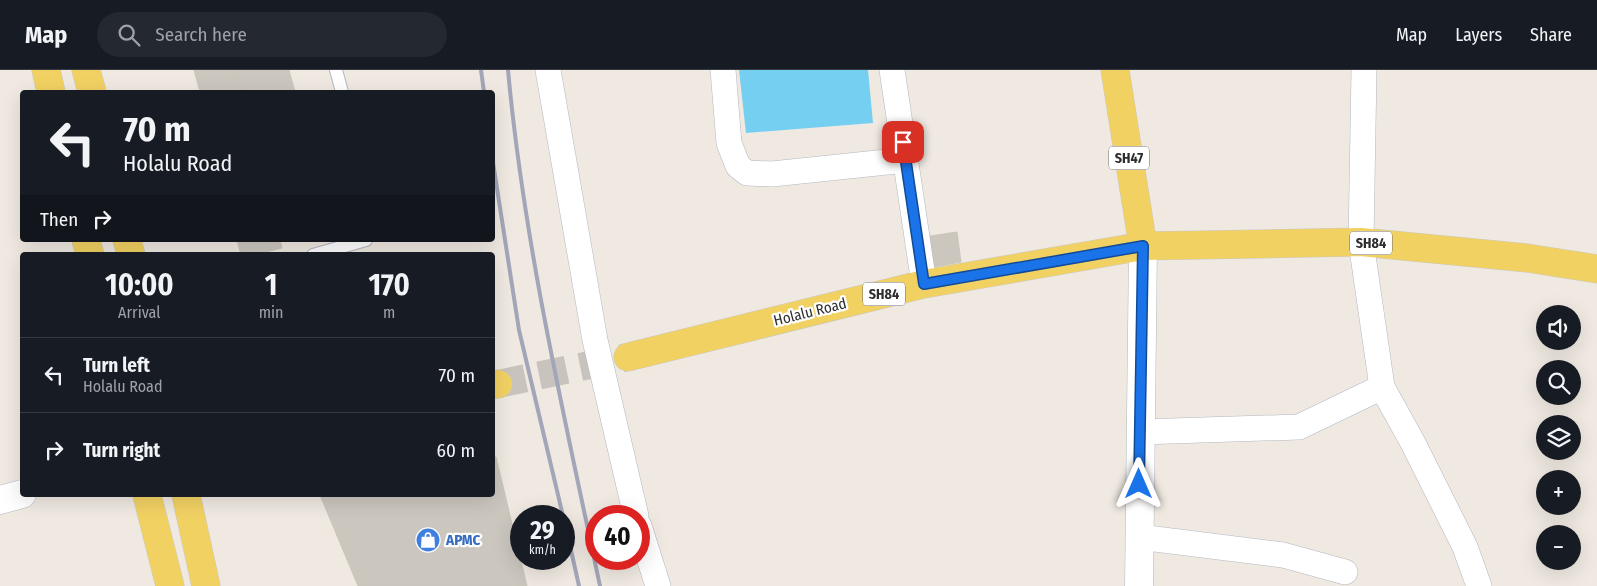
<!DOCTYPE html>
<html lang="en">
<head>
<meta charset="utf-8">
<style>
	body { margin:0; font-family:"Fira Sans Condensed",sans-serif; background:#242831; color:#f1f3f6; height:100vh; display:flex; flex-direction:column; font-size:19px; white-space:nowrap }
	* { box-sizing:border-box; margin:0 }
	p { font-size:16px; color:#9ea1a6 }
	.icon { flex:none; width:28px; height:28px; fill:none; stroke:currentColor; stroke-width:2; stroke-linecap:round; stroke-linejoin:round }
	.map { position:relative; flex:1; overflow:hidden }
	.drawer { position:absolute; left:20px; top:182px; width:475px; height:245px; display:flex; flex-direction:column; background:#171b24; border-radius:5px; box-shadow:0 5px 20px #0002 }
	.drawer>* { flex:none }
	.hud { position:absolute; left:20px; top:20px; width:475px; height:152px; border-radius:5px; box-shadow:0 5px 20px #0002; background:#171b24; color:#f1f3f6; overflow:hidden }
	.fabs { position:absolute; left:1536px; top:235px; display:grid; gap:10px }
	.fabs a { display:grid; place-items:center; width:45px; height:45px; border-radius:50%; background:#171b24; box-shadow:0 5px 20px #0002; font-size:25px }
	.speed { position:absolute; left:510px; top:435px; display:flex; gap:10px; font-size:25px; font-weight:700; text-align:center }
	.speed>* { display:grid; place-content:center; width:65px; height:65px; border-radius:50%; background:#171b24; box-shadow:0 5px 20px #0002; line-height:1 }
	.speed small { font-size:12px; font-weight:400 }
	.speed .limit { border:8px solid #d22; background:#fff; color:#111 }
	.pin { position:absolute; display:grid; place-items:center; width:42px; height:42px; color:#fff; margin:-21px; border-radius:10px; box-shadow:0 2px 8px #0006 }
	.me { position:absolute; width:55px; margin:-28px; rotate:0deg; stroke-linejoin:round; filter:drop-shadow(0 0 4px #0008) }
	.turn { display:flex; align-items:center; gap:18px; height:105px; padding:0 20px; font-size:22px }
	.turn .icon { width:65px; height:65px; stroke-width:2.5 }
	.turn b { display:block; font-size:35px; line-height:42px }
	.then { display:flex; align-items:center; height:48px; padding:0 20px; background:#0003; gap:10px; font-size:19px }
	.eta { display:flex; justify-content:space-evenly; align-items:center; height:85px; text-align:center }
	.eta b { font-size:30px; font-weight:700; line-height:35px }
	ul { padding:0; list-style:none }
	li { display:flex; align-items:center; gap:15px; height:75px; padding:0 20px; border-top:1px solid #363941 }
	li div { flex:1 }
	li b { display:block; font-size:19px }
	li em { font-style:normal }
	header { display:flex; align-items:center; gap:30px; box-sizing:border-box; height:70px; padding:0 25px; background:#171b24; border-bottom:1px solid #363941 }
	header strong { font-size:24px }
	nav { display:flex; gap:28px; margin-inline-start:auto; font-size:18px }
	.search { width:350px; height:45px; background:#242831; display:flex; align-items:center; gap:12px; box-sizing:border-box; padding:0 18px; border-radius:28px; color:#9ea1a6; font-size:19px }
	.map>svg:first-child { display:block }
	.water { fill:#75cff0 }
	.building { fill:#cbc7bf; stroke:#cbc5ba }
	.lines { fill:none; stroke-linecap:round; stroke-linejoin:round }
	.primary-tunnel { stroke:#c8c4bd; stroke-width:28; stroke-dasharray:28 14; stroke-linecap:butt }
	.lane-casing { stroke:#b4b7c1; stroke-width:14 }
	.street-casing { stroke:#b4b7c1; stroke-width:26 }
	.secondary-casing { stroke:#b4b7c1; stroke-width:29 }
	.primary-casing { stroke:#c9c9c9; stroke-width:29 }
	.lane { stroke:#fff; stroke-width:12 }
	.street { stroke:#fff; stroke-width:25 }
	.secondary { stroke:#fff; stroke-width:28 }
	.primary { stroke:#f2d163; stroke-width:28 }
	.rail { stroke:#a3a6b8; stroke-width:4 }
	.route-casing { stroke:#114b97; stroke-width:12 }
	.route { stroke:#1a73e8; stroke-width:9 }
	.labels { text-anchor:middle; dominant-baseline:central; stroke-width:4.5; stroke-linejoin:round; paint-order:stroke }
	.shield { fill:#fff; stroke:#6d6d6d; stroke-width:1 }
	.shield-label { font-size:14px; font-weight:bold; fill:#2e2e2e }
	.street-label { font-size:15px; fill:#2e2e2e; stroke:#fff }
	.shop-label { font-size:15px; font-weight:bold; fill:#366cbe; stroke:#fff; text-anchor:start }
</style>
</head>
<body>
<header>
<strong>Map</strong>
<div class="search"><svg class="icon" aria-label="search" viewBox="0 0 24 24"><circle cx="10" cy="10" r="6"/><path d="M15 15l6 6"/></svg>Search here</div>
<nav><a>Map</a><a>Layers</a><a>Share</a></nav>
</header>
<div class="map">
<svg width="1597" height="516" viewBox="0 0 1597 516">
	<rect width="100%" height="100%" fill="#efe9e1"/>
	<polygon class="water" points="739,0 868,0 873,53 746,63"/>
	<g class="building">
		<polygon points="194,0 237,0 243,22 200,22"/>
		<polygon points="237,0 289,0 295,22 243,22"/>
		<polygon points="957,162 961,192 929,198 924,167"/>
		<polygon points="237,170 280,170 282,178 254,185 241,185"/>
		<polygon points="492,387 496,387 527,516 358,516 320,425 492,425"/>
	</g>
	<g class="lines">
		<polyline class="primary-tunnel" points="498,314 628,287"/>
		<defs>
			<g id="lane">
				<polyline points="336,0 342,22"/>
				<polyline points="313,185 366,170"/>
			</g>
			<g id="street">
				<polyline points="548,0 595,270 636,446"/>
				<polyline points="723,0 729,73 738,96 747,103 772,104 906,90"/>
				<polyline points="892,0 924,214"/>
				<polyline points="1364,0 1361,172 1382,317 1413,373 1465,477 1479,516"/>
				<polyline points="1140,362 1299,357 1382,317"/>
				<polyline points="639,456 658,516"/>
				<polyline points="1139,467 1283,485 1345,502"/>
			</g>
			<g id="secondary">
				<polyline points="0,430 22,424"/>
				<polyline points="1139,516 1143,176"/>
			</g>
			<g id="primary">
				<polyline points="46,0 51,22"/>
				<polyline points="86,0 92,22"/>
				<polyline points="1115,0 1143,176"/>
				<polyline points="86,170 90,185"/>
				<polyline points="127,170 131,185"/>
				<polyline points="628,287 924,214 1143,176 1361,172 1527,188 1597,199"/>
				<polyline points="492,315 498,314"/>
				<polyline points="147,425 170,516"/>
				<polyline points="186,425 206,516"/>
			</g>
		</defs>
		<use href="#lane" class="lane-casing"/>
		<use href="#street" class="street-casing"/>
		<use href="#secondary" class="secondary-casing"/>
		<use href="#primary" class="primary-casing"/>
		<use href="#lane" class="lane"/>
		<use href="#street" class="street"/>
		<use href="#secondary" class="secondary"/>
		<use href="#primary" class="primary"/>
		<g class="rail">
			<polyline points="481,0 484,22"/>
			<path d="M508,0c16,174 56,345 92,516"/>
			<polyline points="492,86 519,260 563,446"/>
			<polyline points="564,449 579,516"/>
		</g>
	</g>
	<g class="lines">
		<defs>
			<polyline id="route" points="903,72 924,214 1143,176 1139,414"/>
		</defs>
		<use href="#route" class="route-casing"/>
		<use href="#route" class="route"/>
	</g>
	<defs>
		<symbol id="shop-disc" viewBox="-11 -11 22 22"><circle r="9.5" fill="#3f7fe0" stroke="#fff"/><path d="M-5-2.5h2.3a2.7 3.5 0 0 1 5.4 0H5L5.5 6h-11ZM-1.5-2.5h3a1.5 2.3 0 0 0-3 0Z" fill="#fff"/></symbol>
	</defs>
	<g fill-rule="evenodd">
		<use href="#shop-disc" x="414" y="456" width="28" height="28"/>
	</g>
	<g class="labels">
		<g class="shield">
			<rect x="1109" y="76.5" width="40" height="23" rx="4"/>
			<rect x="1350" y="161.5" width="42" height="23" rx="4"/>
			<rect x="863" y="212.5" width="42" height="23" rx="4"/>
		</g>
		<g class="shield-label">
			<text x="1129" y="88">SH47</text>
			<text x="1371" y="173">SH84</text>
			<text x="884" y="224">SH84</text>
		</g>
		<g class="street-label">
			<text transform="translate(810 242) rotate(-14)">Holalu Road</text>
		</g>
		<g class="shop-label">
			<text x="446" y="470">APMC</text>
		</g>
	</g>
</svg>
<div class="fabs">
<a><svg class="icon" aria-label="sound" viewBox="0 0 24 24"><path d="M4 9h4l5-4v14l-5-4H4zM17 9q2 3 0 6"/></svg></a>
<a><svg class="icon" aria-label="search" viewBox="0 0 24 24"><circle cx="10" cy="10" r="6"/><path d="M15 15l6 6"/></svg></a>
<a><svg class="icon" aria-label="layers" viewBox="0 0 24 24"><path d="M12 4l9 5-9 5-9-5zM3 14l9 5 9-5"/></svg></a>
<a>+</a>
<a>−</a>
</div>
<div class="speed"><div>29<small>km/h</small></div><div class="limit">40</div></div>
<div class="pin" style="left:903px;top:72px;background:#d93025"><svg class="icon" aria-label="arrive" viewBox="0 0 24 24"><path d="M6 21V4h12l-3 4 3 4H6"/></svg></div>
<svg class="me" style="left:1139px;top:414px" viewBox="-20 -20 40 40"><path d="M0-17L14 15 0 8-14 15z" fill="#1a73e8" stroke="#fff" stroke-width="4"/></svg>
<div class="hud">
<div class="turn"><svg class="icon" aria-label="left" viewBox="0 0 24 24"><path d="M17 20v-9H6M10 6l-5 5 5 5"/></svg><div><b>70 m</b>Holalu Road</div></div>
<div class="then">Then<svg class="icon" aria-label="right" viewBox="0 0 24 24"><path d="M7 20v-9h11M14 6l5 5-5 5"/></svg></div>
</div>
<section class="drawer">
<div class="eta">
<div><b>10:00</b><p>Arrival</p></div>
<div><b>1</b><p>min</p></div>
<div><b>170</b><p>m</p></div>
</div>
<ul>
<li><svg class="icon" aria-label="left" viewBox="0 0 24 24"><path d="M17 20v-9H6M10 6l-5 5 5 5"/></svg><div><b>Turn left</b><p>Holalu Road</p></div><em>70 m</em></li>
<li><svg class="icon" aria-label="right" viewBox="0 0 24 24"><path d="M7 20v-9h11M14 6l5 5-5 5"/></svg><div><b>Turn right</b></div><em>60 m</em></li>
</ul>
</section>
</div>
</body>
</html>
